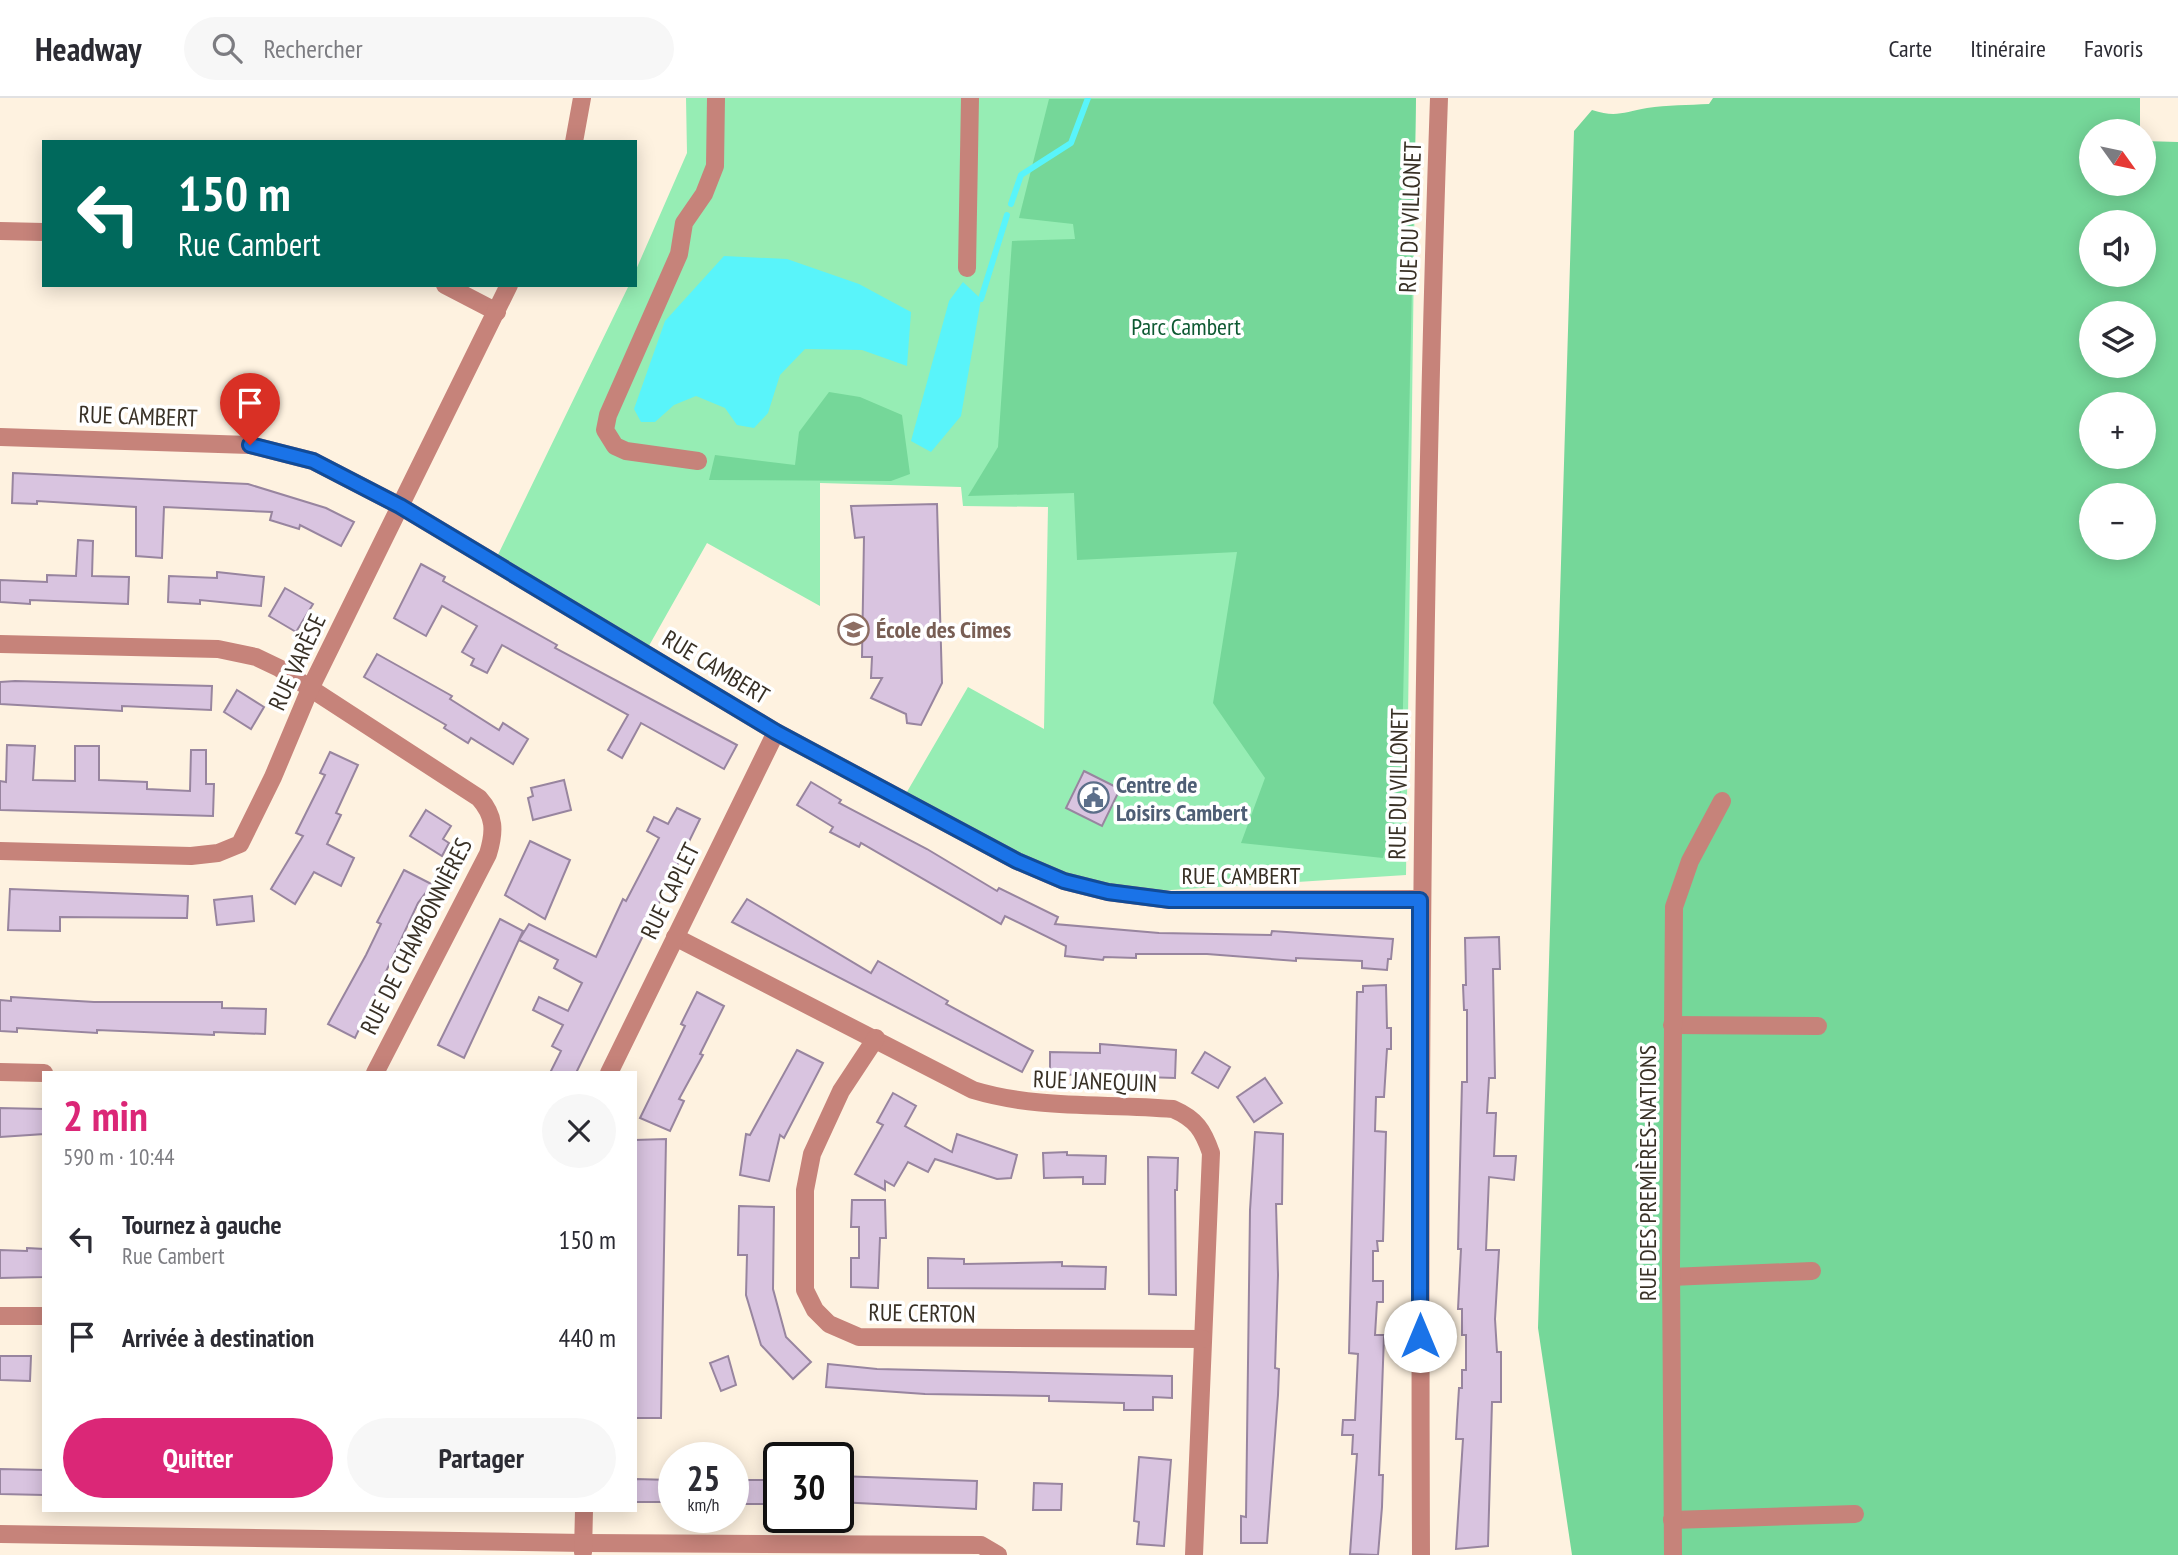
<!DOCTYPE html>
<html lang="fr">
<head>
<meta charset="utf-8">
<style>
	body { margin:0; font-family:"PT Sans Narrow",sans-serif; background:#f7f7f7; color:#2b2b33; height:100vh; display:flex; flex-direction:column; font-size:26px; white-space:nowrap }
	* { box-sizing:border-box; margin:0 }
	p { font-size:23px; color:#7c7c81 }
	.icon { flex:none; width:38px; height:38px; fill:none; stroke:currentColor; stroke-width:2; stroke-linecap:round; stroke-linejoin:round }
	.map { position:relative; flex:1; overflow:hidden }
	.side { position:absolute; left:42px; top:973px; width:595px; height:441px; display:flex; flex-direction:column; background:#fff; border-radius:0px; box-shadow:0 4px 18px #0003 }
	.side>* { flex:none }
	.banner { position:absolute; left:42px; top:42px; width:595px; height:147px; border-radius:0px; box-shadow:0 4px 18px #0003; background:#00695c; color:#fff; overflow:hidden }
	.needle { width:46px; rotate:123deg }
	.fabs { position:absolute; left:2079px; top:21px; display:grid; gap:14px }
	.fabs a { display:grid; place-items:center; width:77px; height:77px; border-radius:50%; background:#fff; box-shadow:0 4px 18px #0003; font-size:35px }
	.speed { position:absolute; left:658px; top:1344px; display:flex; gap:14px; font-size:35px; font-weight:700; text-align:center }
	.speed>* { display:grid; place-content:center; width:91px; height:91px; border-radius:50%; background:#fff; box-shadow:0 4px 18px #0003; line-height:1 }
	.speed small { font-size:18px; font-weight:400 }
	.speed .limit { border:4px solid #111; border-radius:10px; background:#fff; color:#111 }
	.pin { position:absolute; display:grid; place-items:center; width:60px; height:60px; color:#fff; margin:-72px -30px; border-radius:50% 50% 50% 0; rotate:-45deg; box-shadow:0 0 7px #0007 }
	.pin .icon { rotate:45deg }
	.me { position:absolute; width:77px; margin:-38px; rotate:0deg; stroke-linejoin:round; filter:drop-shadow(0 0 5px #0008) }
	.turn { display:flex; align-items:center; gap:24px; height:147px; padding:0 21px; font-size:32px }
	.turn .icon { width:91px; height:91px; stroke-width:2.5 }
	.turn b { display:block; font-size:49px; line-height:60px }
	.round { display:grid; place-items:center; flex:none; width:74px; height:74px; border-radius:37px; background:#f7f7f7 }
	.overview { display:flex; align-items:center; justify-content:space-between; height:119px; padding:0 21px }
	h1 { font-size:42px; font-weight:600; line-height:52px; color:#db2777 }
	.button { display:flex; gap:14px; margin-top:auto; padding:14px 21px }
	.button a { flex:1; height:80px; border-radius:42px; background:#db2777; color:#fff; font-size:28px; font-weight:600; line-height:80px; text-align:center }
	.button a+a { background:#f7f7f7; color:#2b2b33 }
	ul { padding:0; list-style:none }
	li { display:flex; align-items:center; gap:21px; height:98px; padding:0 21px }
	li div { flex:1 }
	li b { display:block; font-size:26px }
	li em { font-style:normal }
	header { display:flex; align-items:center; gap:42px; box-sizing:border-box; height:98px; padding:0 35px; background:#fff; border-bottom:2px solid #e1e1e2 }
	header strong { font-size:33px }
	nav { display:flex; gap:38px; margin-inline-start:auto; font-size:24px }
	.search { width:490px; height:63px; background:#f7f7f7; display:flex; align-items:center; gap:18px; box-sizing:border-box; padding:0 24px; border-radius:38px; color:#7c7c81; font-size:26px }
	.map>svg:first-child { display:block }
	.green { fill:#96edb4 }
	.forest { fill:#75d799; fill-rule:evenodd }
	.water { fill:#59f4fa }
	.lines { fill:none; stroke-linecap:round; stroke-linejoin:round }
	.stream { stroke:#59f4fa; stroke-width:6 }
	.building { fill:#d9c4e0; stroke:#98859f; stroke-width:2 }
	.minor { stroke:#c6837a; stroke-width:18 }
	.route-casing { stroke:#114b97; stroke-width:18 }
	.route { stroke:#1a73e8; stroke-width:12 }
	.labels { text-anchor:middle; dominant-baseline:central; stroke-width:7; stroke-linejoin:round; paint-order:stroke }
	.street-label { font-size:24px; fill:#383025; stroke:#fff }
	.park-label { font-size:24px; fill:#0d5932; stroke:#fff }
	.education-label { font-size:24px; font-weight:bold; fill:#785e54; stroke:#fff; text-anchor:start }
	.service-label { font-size:24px; font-weight:bold; fill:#4e5e75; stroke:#fff; text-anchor:start }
</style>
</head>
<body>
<header>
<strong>Headway</strong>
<div class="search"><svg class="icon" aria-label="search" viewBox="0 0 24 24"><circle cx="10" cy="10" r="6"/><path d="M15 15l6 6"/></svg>Rechercher</div>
<nav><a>Carte</a><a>Itinéraire</a><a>Favoris</a></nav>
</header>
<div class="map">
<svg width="2178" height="1457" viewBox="0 0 2178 1457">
	<rect width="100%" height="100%" fill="#fef2e0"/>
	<polygon class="green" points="686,0 1416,0 1406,777 1140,794 1075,783 904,699 968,589 1044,631 1048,409 963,408 961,389 820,385 820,508 707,445 646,553 494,465 629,187 635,187 635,174 687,55"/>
	<g class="forest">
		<polygon points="1416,0 1401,700 1383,760 1241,745 1265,680 1213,605 1237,454 1077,462 1074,395 968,398 998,349 1012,143 1075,141 1073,126 1019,120 1049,1"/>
		<path d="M1713,0h427v33h-49v53h53v-43l34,1v1413h-606l-34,-227 36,-1197 18,-21c24,8 32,2 55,-2 20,-3 42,-3 62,-4zM2091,124h53v53h-53zM2091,215h53v53h-53zM2091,306h53v53h-53zM2091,397h53v53h-53z"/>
		<polygon points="829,294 860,299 902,317 910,376 891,383 709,382 715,357 795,367 799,334"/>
	</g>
	<g class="water">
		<polygon points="724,158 787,161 859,186 911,214 907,268 862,252 805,251 780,277 768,315 754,330 737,327 725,310 696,298 674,307 655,324 641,324 634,311 665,223"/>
		<polygon points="963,184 981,201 961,318 931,354 911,343 949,203"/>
	</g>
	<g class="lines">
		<g class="stream">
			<polyline points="1011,106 1021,77 1071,45 1088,0"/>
			<polyline points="981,201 1007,117"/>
		</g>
	</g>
	<g class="building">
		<polygon points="13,375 248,386 326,410 354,424 341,448 300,427 299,431 270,422 272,414 164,409 162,460 136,458 136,409 37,403 37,406 12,405"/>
		<polygon points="937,406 942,585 921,627 907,625 906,616 871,600 882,580 871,580 872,559 862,559 864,439 855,440 851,408"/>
		<polygon points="78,442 93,443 92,478 129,479 128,506 30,502 30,506 0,504 0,482 47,484 47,477 76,478"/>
		<polygon points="421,466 445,479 443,483 557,547 555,550 737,647 724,671 641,625 622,660 608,652 628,617 502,547 487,575 471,567 474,561 462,554 477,528 442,508 426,538 394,520"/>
		<polygon points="217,474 264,479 261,508 200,502 200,506 168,504 169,478 217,480"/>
		<polygon points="285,490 313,506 296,534 269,518"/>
		<polygon points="377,556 452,598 450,601 499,632 503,625 528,641 513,666 471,640 468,645 444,630 446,627 364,579"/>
		<polygon points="15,583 212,588 211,612 122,608 122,613 0,606 0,584"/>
		<polygon points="237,592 264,609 251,631 224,614"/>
		<polygon points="7,647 35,648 33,682 75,683 75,648 99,648 99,682 147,684 147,691 190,693 191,652 206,652 206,686 214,686 213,718 0,712 0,683 6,684"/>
		<polygon points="330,654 358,667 336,715 341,717 327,746 354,760 341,788 314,774 295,806 271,791 303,738 296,735 325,677 320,675"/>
		<polygon points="1084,673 1120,691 1102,728 1066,710"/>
		<polygon points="564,682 571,712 533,722 528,700 533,698 531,690"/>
		<polygon points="811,684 841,702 839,705 927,751 997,793 999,790 1058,819 1055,826 1159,835 1271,837 1272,833 1393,841 1391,861 1388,861 1387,872 1362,870 1362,863 1296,860 1296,863 1207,856 1136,856 1136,860 1104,859 1103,862 1065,858 1066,848 1005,818 1001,826 861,745 859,749 830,734 833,729 797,707"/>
		<polygon points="677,710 700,721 576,975 550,975 561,953 552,948 563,927 533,912 539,899 568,913 582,885 554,870 558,862 519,842 529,826 596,859 623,801 626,803 659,740 647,733 654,719 668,726"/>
		<polygon points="426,712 451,728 443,741 449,745 442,758 410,738"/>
		<polygon points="530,743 570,762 545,821 505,797"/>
		<polygon points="404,772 445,793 427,793 418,805 355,940 328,926 366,857 381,826 377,824"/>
		<polygon points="10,791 188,798 187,820 60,819 60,833 8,832"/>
		<polygon points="252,798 254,823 217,827 214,802"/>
		<polygon points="747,801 871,875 878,863 948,903 946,906 1033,953 1022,974 732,824"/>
		<polygon points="500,821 523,833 464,960 438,947"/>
		<polygon points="1499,839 1500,871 1493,871 1495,980 1489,980 1487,1015 1496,1015 1494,1058 1516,1058 1514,1082 1489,1079 1486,1152 1499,1152 1495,1221 1497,1254 1501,1254 1501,1304 1492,1304 1488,1448 1456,1451 1463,1341 1456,1341 1457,1322 1459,1290 1462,1290 1462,1272 1466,1272 1466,1237 1462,1237 1462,1211 1458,1211 1461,1151 1458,1151 1462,984 1467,984 1467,912 1464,912 1463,887 1466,887 1465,840"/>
		<polygon points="1386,887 1387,930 1391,930 1391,951 1387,951 1384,999 1376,999 1375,1033 1386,1034 1383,1143 1377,1143 1378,1153 1373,1153 1373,1183 1383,1183 1383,1204 1377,1204 1375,1237 1384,1237 1379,1377 1383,1377 1382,1409 1378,1457 1350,1456 1357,1356 1352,1356 1353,1337 1342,1337 1343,1322 1355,1322 1358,1256 1349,1255 1357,894 1363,894 1363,888"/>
		<polygon points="697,894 724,908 700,956 703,957 679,1001 684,1003 670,1033 640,1020 685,928 681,926"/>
		<polygon points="11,899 94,904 222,904 222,910 266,911 265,936 214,934 214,937 97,932 97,935 17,930 17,934 0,933 0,902 11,903"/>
		<polygon points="1100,946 1176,952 1175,980 1050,976 1050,954 1100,955"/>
		<polygon points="797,952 823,965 784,1040 780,1037 769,1083 740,1077 746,1036 750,1037"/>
		<polygon points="1205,954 1230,969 1218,990 1192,975"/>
		<polygon points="1265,980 1282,1005 1254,1024 1237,999"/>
		<polygon points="893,995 916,1008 905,1028 952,1054 957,1036 1017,1057 1011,1080 997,1081 935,1061 928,1074 908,1064 894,1088 885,1083 885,1092 855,1076 883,1027 877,1024"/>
		<polygon points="0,1010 44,1011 44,1036 0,1039"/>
		<polygon points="1255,1034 1283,1036 1282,1106 1276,1106 1278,1177 1275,1270 1279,1271 1278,1297 1267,1445 1241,1445 1241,1418 1246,1419 1250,1112"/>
		<polygon points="666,1041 661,1320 635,1320 635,1042"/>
		<polygon points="1067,1054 1067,1057 1106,1058 1105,1086 1083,1086 1083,1079 1044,1080 1043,1055"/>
		<polygon points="1148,1059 1178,1060 1177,1092 1175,1092 1176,1197 1149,1196"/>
		<polygon points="852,1102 885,1102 886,1140 880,1140 878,1190 851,1189 851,1160 859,1160 859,1129 851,1129"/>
		<polygon points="739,1108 774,1109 773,1191 786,1239 811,1264 793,1281 761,1247 746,1197 747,1157 738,1157"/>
		<polygon points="27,1150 44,1151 44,1179 0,1180 0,1152 27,1153"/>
		<polygon points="928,1160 964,1161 964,1166 1062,1164 1062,1168 1106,1169 1105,1191 928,1190"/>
		<polygon points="0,1258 31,1258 30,1283 0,1282"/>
		<polygon points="728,1258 736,1287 721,1293 710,1265"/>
		<polygon points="828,1266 877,1271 1172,1278 1172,1300 1153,1299 1153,1312 1124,1312 1124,1305 1049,1303 1049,1298 925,1296 826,1289"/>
		<polygon points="1139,1359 1171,1362 1164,1448 1137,1446 1139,1424 1134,1423"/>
		<polygon points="0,1371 44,1372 44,1397 0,1396"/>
		<polygon points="838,1378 977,1383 976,1411 838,1404"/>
		<polygon points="635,1381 671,1382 670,1404 635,1404"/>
		<rect x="733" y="1382" width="36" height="24"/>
		<polygon points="1034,1385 1062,1386 1061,1412 1033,1412"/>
	</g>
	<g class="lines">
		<g class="minor">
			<polyline points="574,44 582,0"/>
			<polyline points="0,133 44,134"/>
			<polyline points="967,170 970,0"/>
			<polyline points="445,187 497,214"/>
			<polyline points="0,339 250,347 313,363 400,408 776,634 1017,763 1064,783 1108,794 1170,802 1420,801"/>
			<polyline points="698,363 626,353 615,348 605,332 608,317 679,156 684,125 704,96 715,68 716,0"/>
			<path d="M0,546l218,5 38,8 23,11 200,130c16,18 16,33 9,56l-113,219"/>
			<polyline points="0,753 191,758 218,755 240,746 273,679 310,591 509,187"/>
			<path d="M675,839l298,153c66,20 133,13 200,19 23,10 30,21 38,44l-17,402"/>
			<polyline points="1672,927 1818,928"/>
			<polyline points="876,940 841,993 812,1056 805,1092 805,1192 815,1212 829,1226 859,1239 1203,1241"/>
			<polyline points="0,974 44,975"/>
			<polyline points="609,975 776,634"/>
			<polyline points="1671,1179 1812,1173"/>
			<polyline points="0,1218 44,1218"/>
			<polyline points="1672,1422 1855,1416"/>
			<polyline points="0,1436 584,1445 981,1447 998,1457"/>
			<polyline points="583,1454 584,1412"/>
			<path d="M1421,1457c-2,-486 1,-971 18,-1457"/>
			<polyline points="1673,1457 1671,1168 1674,809 1690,763 1722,703"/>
		</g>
	</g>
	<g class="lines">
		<defs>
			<polyline id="route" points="250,347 313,363 400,408 776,634 1017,763 1064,783 1108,794 1170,802 1420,802 1420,1238"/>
		</defs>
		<use href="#route" class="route-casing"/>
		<use href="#route" class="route"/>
	</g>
	<defs>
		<symbol id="school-ring" viewBox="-11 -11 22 22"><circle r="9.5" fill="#fff" stroke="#8d6e63" stroke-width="1.5"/><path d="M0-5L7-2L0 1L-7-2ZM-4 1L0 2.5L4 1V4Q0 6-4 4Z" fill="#8d6e63"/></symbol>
		<symbol id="civic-ring" viewBox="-11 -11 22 22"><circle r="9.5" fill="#fff" stroke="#5c6f8a" stroke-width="1.5"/><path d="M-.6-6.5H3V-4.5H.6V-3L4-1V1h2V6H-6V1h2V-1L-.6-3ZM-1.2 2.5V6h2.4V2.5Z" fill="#5c6f8a"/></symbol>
	</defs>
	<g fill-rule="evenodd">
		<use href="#school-ring" x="836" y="514" width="35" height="35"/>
		<use href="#civic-ring" x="1076" y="682" width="35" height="35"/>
	</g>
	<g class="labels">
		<g class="street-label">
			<text transform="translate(1410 119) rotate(-88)">RUE DU VILLONET</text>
			<text transform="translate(138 318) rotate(2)">RUE CAMBERT</text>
			<text transform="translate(297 564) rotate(-65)">RUE VARÈSE</text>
			<text transform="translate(716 569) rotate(31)">RUE CAMBERT</text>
			<text transform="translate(1398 686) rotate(-89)">RUE DU VILLONET</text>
			<text x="1241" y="777">RUE CAMBERT</text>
			<text transform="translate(670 793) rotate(-64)">RUE CAPLET</text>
			<text transform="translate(416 838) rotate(-63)">RUE DE CHAMBONNIÈRES</text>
			<text transform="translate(1095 983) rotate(2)">RUE JANEQUIN</text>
			<text transform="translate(1647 1075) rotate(-90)">RUE DES PREMIÈRES-NATIONS</text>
			<text transform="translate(922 1215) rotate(1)">RUE CERTON</text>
		</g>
		<g class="park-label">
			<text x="1186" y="228">Parc Cambert</text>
		</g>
		<g class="education-label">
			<text x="876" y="531">École des Cimes</text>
		</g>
		<g class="service-label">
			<text x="1116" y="686">Centre de<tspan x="1116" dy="28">Loisirs Cambert</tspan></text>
		</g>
	</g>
</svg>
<div class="fabs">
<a><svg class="needle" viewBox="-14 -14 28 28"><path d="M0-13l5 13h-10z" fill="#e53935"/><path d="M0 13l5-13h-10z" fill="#7c7c81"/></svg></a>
<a><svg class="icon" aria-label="sound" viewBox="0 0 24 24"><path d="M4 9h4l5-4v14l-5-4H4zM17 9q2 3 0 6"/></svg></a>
<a><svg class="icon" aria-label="layers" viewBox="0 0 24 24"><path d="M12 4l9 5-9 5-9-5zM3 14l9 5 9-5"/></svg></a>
<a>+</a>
<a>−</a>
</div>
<div class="speed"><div>25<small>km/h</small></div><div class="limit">30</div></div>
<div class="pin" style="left:250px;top:347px;background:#d93025"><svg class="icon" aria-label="arrive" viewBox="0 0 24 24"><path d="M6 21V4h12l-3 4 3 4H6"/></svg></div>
<svg class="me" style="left:1420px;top:1238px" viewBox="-20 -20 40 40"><circle r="19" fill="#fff"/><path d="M0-13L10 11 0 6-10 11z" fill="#1a73e8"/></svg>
<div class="banner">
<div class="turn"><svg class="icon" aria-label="left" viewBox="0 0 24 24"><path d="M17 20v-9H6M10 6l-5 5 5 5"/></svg><div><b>150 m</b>Rue Cambert</div></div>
</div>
<section class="side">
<div class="overview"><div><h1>2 min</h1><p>590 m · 10:44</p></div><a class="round"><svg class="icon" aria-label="close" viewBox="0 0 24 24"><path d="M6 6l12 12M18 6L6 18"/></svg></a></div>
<ul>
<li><svg class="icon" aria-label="left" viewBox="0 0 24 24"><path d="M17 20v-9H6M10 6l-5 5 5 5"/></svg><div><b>Tournez à gauche</b><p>Rue Cambert</p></div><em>150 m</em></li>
<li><svg class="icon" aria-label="arrive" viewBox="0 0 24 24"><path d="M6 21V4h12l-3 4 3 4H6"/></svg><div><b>Arrivée à destination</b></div><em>440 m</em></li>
</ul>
<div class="button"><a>Quitter</a><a>Partager</a></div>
</section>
</div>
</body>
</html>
